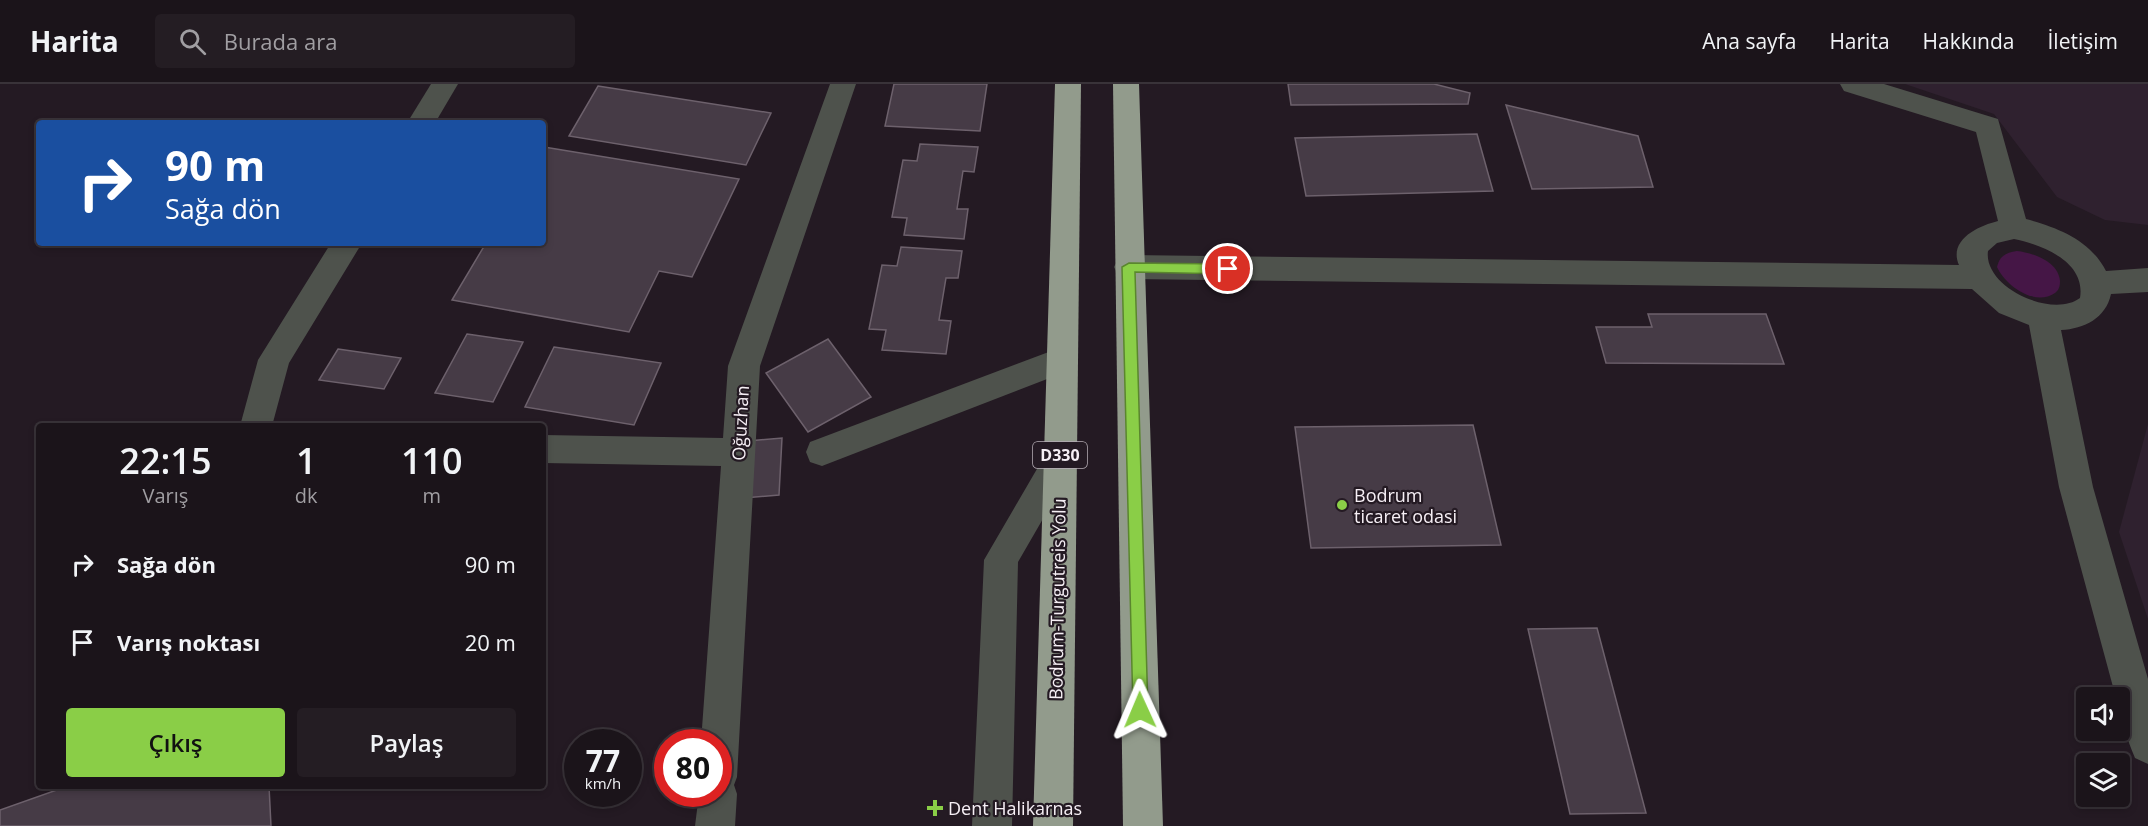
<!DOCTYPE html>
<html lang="tr">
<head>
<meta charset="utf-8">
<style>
	body { margin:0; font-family:"Open Sans",sans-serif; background:#241d23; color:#f1f3f6; height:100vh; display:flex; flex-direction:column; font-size:22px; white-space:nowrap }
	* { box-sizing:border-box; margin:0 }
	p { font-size:20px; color:#a09ea2 }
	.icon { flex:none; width:33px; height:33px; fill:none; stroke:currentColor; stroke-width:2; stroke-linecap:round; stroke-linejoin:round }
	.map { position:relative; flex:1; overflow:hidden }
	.panel { position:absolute; left:36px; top:339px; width:510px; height:366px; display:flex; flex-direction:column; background:#1b141a; border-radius:6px; box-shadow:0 3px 9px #0003,0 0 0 2px #393339 }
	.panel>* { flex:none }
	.banner { position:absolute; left:36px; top:36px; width:510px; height:126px; border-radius:6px; box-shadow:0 3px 9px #0003,0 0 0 2px #393339; background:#1a4fa0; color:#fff; overflow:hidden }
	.buttons { position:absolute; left:2076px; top:603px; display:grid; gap:12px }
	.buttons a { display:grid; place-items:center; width:54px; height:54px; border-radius:6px; background:#1b141a; box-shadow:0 3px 9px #0003,0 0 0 2px #393339; font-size:30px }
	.speed { position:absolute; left:564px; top:645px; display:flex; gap:12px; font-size:30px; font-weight:700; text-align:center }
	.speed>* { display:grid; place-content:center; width:78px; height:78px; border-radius:50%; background:#1b141a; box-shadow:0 3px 9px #0003,0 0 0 2px #393339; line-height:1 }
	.speed small { font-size:15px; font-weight:400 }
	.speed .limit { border:9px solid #d22; background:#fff; color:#111 }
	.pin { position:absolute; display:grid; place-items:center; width:51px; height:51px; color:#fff; margin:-26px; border:3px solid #fff; border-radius:50%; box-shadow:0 2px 6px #0007 }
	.me { position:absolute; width:66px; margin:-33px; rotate:359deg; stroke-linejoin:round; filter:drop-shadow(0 0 4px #0008) }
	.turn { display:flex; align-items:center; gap:21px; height:126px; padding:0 30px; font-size:27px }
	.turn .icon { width:78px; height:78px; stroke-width:2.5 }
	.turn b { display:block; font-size:42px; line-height:51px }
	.eta { display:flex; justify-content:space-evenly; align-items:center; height:102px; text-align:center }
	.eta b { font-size:36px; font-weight:600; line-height:42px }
	.cta { display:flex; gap:12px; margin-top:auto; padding:12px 30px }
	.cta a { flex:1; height:69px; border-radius:6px; background:#8ace47; color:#111; font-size:24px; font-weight:600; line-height:69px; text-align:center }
	.cta a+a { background:#241d23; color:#f1f3f6 }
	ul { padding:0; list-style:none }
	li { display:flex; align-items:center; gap:18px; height:78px; padding:0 30px }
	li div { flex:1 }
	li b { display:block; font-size:22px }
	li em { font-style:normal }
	header { display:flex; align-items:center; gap:36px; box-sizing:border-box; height:84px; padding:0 30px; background:#1b141a; border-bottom:2px solid #393339 }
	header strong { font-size:28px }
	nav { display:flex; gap:33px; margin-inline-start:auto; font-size:21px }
	.search { width:420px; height:54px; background:#241d23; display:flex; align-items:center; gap:15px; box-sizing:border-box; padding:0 21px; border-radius:6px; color:#a09ea2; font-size:22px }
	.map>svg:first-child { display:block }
	.built { fill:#2f212f }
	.green { fill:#451646 }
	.building { fill:#463b46; stroke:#6d616c; stroke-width:1.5 }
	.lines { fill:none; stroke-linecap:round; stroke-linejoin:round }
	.minor { fill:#4e524c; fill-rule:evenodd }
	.highway { fill:#929b8c; fill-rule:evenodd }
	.route { fill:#8ace47; stroke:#5a862e; stroke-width:1.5 }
	.poi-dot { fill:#8ace47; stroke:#241a23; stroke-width:2 }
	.labels { text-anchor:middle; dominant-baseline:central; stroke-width:4.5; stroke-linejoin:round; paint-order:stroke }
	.shield { fill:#241a23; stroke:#b7afb6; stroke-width:1.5 }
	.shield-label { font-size:16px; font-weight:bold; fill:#f6eff5 }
	.street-label { font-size:18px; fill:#f6eff5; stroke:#241a23 }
	.poi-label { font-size:18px; fill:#f6eff5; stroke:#241a23; text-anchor:start }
</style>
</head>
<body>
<header>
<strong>Harita</strong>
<div class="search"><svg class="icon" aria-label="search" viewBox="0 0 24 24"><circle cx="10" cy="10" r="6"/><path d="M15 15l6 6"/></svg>Burada ara</div>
<nav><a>Ana sayfa</a><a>Harita</a><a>Hakkında</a><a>İletişim</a></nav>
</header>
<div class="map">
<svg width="2148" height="742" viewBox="0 0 2148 742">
	<rect width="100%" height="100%" fill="#241a23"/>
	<g class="built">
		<polygon points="1905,0 2148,0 2148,141 2105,136 2057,113 1994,30"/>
		<polygon points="2148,340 2148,535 2119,448"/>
	</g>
	<path class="green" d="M2017,167c16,2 41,10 43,30 0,5 -1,9 -5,12 -21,14 -50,-8 -58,-26 3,-12 9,-14 20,-16z"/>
	<g class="building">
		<polygon points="894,0 987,0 980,47 885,42"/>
		<polygon points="1288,0 1434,0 1470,9 1468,20 1291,21"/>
		<polygon points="598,2 771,29 746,81 569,52"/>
		<polygon points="1506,21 1638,52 1653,103 1532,105"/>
		<polygon points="1477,50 1493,107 1306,112 1295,54"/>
		<polygon points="920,60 978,63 974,88 963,87 957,125 968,125 964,155 904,151 907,134 892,133 903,76 917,77"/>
		<polygon points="544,63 739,95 692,193 659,187 629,248 452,216 486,159 543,159"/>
		<polygon points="901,163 962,167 958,194 946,194 939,236 951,237 946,270 882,266 886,246 869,245 882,181 897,182"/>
		<polygon points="1648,230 1766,230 1784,280 1606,279 1596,243 1652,243"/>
		<polygon points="467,250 523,258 493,318 435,309"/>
		<polygon points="828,255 871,313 808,348 766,289"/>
		<polygon points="554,263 661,279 634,341 525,323"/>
		<polygon points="338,265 401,274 384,305 319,296"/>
		<polygon points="1473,341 1501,461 1311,464 1295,343"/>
		<polygon points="782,354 779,411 744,414 748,357"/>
		<polygon points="1597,544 1646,729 1570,730 1528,545"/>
		<polygon points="68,702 269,702 271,742 0,742 0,726"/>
	</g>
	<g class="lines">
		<g class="minor">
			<polygon points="431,0 458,0 435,39 407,39"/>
			<polygon points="830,0 856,0 760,282 737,693 734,701 737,710 735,742 695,742 699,710 718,710 718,658 701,658 721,382 543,379 543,351 723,354 728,282"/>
			<path d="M1840,0h44l114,35 28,100c33,9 64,21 80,52l42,-3v24l-37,2c-5,24 -27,35 -50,36l32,157 55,192v85l-13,-6c-8,-19 -15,-40 -15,-60h-4l-57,-211 -30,-162 -30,-12 -27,-24 -843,-10 -11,-4 -4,-8 4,-8 11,-4 830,10c-11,-25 19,-39 39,-44l-22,-89 -132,-41zM2014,155c29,6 72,23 66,59 -28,21 -97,-11 -92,-47l9,-8z"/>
			<polygon points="331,159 362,159 289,279 272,342 240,342 258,276"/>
			<polygon points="1062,263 1073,267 1078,276 1073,285 822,382 810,378 806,368 810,358"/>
			<polygon points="1060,362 1072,366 1077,376 1018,478 1012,742 972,742 984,476 1048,366"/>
		</g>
		<g class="highway">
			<polygon points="1055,0 1081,0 1073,742 1033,742"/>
			<polygon points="1113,0 1139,0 1163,742 1123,742"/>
		</g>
	</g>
	<polygon class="route" points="1129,179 1228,180 1235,185 1228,190 1135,188 1148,626 1146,631 1140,633 1135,631 1133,626 1122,183"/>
	<g class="poi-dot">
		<circle cx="1342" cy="421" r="6"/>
		<path d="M932 715h6v6h6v6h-6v6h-6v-6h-6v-6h6z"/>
	</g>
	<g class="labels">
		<rect class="shield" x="1033" y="358" width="54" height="26" rx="4.5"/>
		<g class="shield-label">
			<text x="1060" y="371">D330</text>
		</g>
		<g class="street-label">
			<text transform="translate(740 339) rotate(-87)">Oğuzhan</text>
			<text transform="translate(1057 515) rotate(-89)">Bodrum-Turgutreis Yolu</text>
		</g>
		<g class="poi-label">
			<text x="1354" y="411">Bodrum<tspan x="1354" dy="21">ticaret odasi</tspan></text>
			<text x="948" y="724">Dent Halikarnas</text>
		</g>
	</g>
</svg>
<div class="buttons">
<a><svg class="icon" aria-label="sound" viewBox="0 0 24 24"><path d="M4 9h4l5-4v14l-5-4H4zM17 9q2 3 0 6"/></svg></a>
<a><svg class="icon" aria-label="layers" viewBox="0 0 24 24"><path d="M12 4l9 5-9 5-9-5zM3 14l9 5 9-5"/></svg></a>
</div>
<div class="speed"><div>77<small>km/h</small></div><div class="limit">80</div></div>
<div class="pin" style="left:1228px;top:185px;background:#d93025"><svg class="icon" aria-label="arrive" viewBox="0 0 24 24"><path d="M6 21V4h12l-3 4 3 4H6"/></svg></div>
<svg class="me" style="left:1140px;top:626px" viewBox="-20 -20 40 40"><path d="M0-17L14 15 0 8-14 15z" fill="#8ace47" stroke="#fff" stroke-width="4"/></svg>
<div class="banner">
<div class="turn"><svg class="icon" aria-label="right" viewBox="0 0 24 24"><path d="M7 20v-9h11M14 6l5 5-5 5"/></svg><div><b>90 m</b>Sağa dön</div></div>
</div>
<section class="panel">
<div class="eta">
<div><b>22:15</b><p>Varış</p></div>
<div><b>1</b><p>dk</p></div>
<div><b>110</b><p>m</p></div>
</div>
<ul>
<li><svg class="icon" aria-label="right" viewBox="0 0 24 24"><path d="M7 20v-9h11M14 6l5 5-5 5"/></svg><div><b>Sağa dön</b></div><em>90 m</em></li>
<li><svg class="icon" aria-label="arrive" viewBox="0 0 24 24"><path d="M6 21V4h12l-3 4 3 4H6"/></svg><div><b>Varış noktası</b></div><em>20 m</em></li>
</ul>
<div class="cta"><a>Çıkış</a><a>Paylaş</a></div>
</section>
</div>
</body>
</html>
